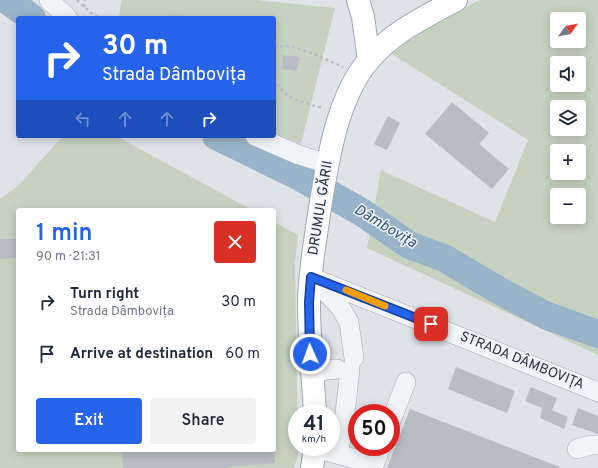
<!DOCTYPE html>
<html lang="en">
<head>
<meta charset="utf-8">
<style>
	body { margin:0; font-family:Overpass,sans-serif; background:#f2f2f3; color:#1f2937; height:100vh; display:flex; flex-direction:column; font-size:15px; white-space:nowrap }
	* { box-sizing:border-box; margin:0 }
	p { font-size:13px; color:#747a83 }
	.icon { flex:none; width:22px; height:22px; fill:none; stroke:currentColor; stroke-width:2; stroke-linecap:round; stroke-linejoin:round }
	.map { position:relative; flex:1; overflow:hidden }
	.details { position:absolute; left:16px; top:208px; width:260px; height:244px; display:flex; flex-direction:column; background:#fff; border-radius:4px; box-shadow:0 2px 10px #0003 }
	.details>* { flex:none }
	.guide { position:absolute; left:16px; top:16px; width:260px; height:122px; border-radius:4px; box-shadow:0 2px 10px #0003; background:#2563eb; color:#fff; overflow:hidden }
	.needle { width:26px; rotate:57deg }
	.fabs { position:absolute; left:550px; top:12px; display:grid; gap:8px }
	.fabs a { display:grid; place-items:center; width:36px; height:36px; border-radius:4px; background:#fff; box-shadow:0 2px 10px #0003; font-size:20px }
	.speed { position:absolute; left:288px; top:404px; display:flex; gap:8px; font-size:20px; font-weight:700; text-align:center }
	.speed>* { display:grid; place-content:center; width:52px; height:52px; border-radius:50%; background:#fff; box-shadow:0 2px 10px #0003; line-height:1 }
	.speed small { font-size:10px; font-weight:400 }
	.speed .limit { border:6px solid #d22; background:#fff; color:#111 }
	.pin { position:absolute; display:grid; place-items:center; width:34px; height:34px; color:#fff; margin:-17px; border-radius:8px; box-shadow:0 2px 6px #0006 }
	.me { position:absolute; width:44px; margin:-22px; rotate:358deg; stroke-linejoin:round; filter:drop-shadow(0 0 3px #0008) }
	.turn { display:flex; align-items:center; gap:14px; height:84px; padding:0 20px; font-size:18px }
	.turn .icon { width:52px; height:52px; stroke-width:2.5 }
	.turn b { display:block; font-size:28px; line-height:34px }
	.lanes { display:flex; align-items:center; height:38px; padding:0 20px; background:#0003; justify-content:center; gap:20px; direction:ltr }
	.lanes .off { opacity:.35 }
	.round { display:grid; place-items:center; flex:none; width:42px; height:42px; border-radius:4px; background:#f2f2f3 }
	.summary { display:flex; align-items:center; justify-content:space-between; height:68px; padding:0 20px }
	h1 { font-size:24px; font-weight:600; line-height:30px; color:#2563eb }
	.cta { display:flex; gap:8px; margin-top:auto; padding:8px 20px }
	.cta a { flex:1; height:46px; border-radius:4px; background:#2563eb; color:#fff; font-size:16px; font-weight:600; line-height:46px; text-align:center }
	.cta a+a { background:#f2f2f3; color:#1f2937 }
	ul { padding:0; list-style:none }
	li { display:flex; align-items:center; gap:12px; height:52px; padding:0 20px }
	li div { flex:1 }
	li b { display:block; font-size:15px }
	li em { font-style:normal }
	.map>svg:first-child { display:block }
	.green { fill:#c6d2c0; fill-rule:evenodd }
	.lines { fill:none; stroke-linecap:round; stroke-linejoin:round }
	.river { stroke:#99b4c8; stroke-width:28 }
	.building { fill:#b6bdc5 }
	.minor-casing { stroke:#a4aab2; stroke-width:20 }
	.major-casing { stroke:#9ea8b4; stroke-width:24 }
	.path { stroke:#b9bec3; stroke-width:2.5; stroke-dasharray:3 3; stroke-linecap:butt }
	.minor { stroke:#f1f4f6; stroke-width:19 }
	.major { stroke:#fff; stroke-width:22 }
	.route-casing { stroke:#184099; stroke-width:10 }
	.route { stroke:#2563eb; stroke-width:7 }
	.slow { stroke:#f59e0b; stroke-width:7 }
	.labels { text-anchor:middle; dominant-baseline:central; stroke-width:3; stroke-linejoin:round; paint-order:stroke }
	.street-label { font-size:14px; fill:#28323f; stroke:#eef2f6 }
	.water-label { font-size:15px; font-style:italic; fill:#325473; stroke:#eef2f6 }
</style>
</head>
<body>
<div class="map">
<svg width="598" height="468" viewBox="0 0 598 468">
	<rect width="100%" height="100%" fill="#dfe3e8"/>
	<g class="green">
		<polygon points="121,0 256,0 335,8 301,144 274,133 274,18 119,18"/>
		<path d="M480,0h118v355l-231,-107 14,-78 114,52 33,-82 -136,-86 30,-24zM557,19h22v22h-22zM557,63h22v22h-22zM557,107h22v22h-22zM557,151h22v22h-22zM557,195h22v22h-22z"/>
		<polygon points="63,136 116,136 252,210 18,210 18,450 274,450 274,222 298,235 295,263 298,455 294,468 0,468 0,199 18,186"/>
	</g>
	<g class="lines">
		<g class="river">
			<polyline points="7,0 32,18"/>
			<polyline points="216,136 300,177 363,213 409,245 444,258 498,290 545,315 598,334"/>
		</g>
	</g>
	<g class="building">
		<polygon points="283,55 299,57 297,71 282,69"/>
		<polygon points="452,102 489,133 479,144 509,169 492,189 425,134"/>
		<polygon points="388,116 400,123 387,150 374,144"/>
		<polygon points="0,239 18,239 18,258 0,259"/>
		<polygon points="456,367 515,391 507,413 448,389"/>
		<polygon points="531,387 557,398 552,410 568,417 564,429 540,418 542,408 525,401"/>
		<polygon points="578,408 598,416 598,434 572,425"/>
		<polygon points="410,409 560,467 559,468 387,468"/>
		<polygon points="122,450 274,450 275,463 228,467 228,468 123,468"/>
	</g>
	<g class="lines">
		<defs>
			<g id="minor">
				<polyline points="49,0 68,18"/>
				<polyline points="255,136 299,155 328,164"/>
				<polyline points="311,277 598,392"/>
				<polyline points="315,281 340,307 349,322 354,358"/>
				<polyline points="311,372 337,369"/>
				<polyline points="391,421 406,382"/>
				<polyline points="577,449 591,445 598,445"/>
				<polyline points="326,451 374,464"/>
				<polyline points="338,454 343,430 350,370"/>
				<polyline points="373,468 381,447"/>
			</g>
			<g id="major">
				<polyline points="358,0 363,17 369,60"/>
				<path d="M315,413c-2,-36 -6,-72 -6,-109 0,-30 6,-61 10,-90 8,-49 17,-116 50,-154 23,-28 56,-43 87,-60"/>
				<polyline points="312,468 315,447"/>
			</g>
		</defs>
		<use href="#minor" class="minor-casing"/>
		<use href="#major" class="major-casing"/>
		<g class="path">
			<polyline points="77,0 91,13 100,18"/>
			<polyline points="84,7 85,0"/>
			<polyline points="163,18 168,16 187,18"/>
			<polyline points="209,18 224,18"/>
			<polyline points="274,47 291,46 314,54 343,67"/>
			<path d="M274,79c10,20 29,24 49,29"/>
		</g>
		<use href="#minor" class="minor"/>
		<use href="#major" class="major"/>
	</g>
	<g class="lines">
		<defs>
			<polyline id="route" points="310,354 309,302 311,277 431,324"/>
		</defs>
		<use href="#route" class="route-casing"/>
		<use href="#route" class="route"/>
		<polyline class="slow" points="346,290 385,306"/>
	</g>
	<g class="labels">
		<g class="street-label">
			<text transform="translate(321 208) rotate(-81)">DRUMUL GĂRII</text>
			<text transform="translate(522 361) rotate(22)">STRADA DÂMBOVIȚA</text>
		</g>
		<g class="water-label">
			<text transform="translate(385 227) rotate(31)">Dâmbovița</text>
		</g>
	</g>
</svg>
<div class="fabs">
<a><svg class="needle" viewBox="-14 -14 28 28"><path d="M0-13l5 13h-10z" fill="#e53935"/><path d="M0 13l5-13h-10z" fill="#747a83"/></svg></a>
<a><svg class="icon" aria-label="sound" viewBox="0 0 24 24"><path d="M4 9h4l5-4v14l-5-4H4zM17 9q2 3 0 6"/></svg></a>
<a><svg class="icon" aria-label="layers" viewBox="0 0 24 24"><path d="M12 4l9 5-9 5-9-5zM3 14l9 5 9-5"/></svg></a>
<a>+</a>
<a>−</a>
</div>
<div class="speed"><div>41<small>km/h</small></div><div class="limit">50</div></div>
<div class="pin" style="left:431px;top:324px;background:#d93025"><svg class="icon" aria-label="arrive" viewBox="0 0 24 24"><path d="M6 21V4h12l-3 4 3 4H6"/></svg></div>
<svg class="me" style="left:310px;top:354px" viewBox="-20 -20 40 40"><circle r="17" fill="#2563eb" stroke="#fff" stroke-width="3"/><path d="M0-11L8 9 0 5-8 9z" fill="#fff"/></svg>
<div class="guide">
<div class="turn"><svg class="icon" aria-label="right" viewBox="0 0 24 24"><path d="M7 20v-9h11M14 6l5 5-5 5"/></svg><div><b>30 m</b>Strada Dâmbovița</div></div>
<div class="lanes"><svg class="icon off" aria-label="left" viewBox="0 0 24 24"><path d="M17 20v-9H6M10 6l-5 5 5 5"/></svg><svg class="icon off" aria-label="ahead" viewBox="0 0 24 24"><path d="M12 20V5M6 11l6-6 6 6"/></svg><svg class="icon off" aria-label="ahead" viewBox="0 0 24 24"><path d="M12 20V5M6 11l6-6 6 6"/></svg><svg class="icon" aria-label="right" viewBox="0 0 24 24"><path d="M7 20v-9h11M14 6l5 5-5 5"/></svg></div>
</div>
<section class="details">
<div class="summary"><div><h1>1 min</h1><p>90 m · 21:31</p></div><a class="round" style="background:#d93025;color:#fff"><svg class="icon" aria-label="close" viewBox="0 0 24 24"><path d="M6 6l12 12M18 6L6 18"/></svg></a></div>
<ul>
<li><svg class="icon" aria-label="right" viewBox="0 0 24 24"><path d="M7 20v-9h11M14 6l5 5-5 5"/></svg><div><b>Turn right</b><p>Strada Dâmbovița</p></div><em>30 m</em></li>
<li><svg class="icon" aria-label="arrive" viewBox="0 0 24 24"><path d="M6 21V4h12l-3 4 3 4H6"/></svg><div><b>Arrive at destination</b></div><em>60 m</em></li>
</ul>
<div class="cta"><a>Exit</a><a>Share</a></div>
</section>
</div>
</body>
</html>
